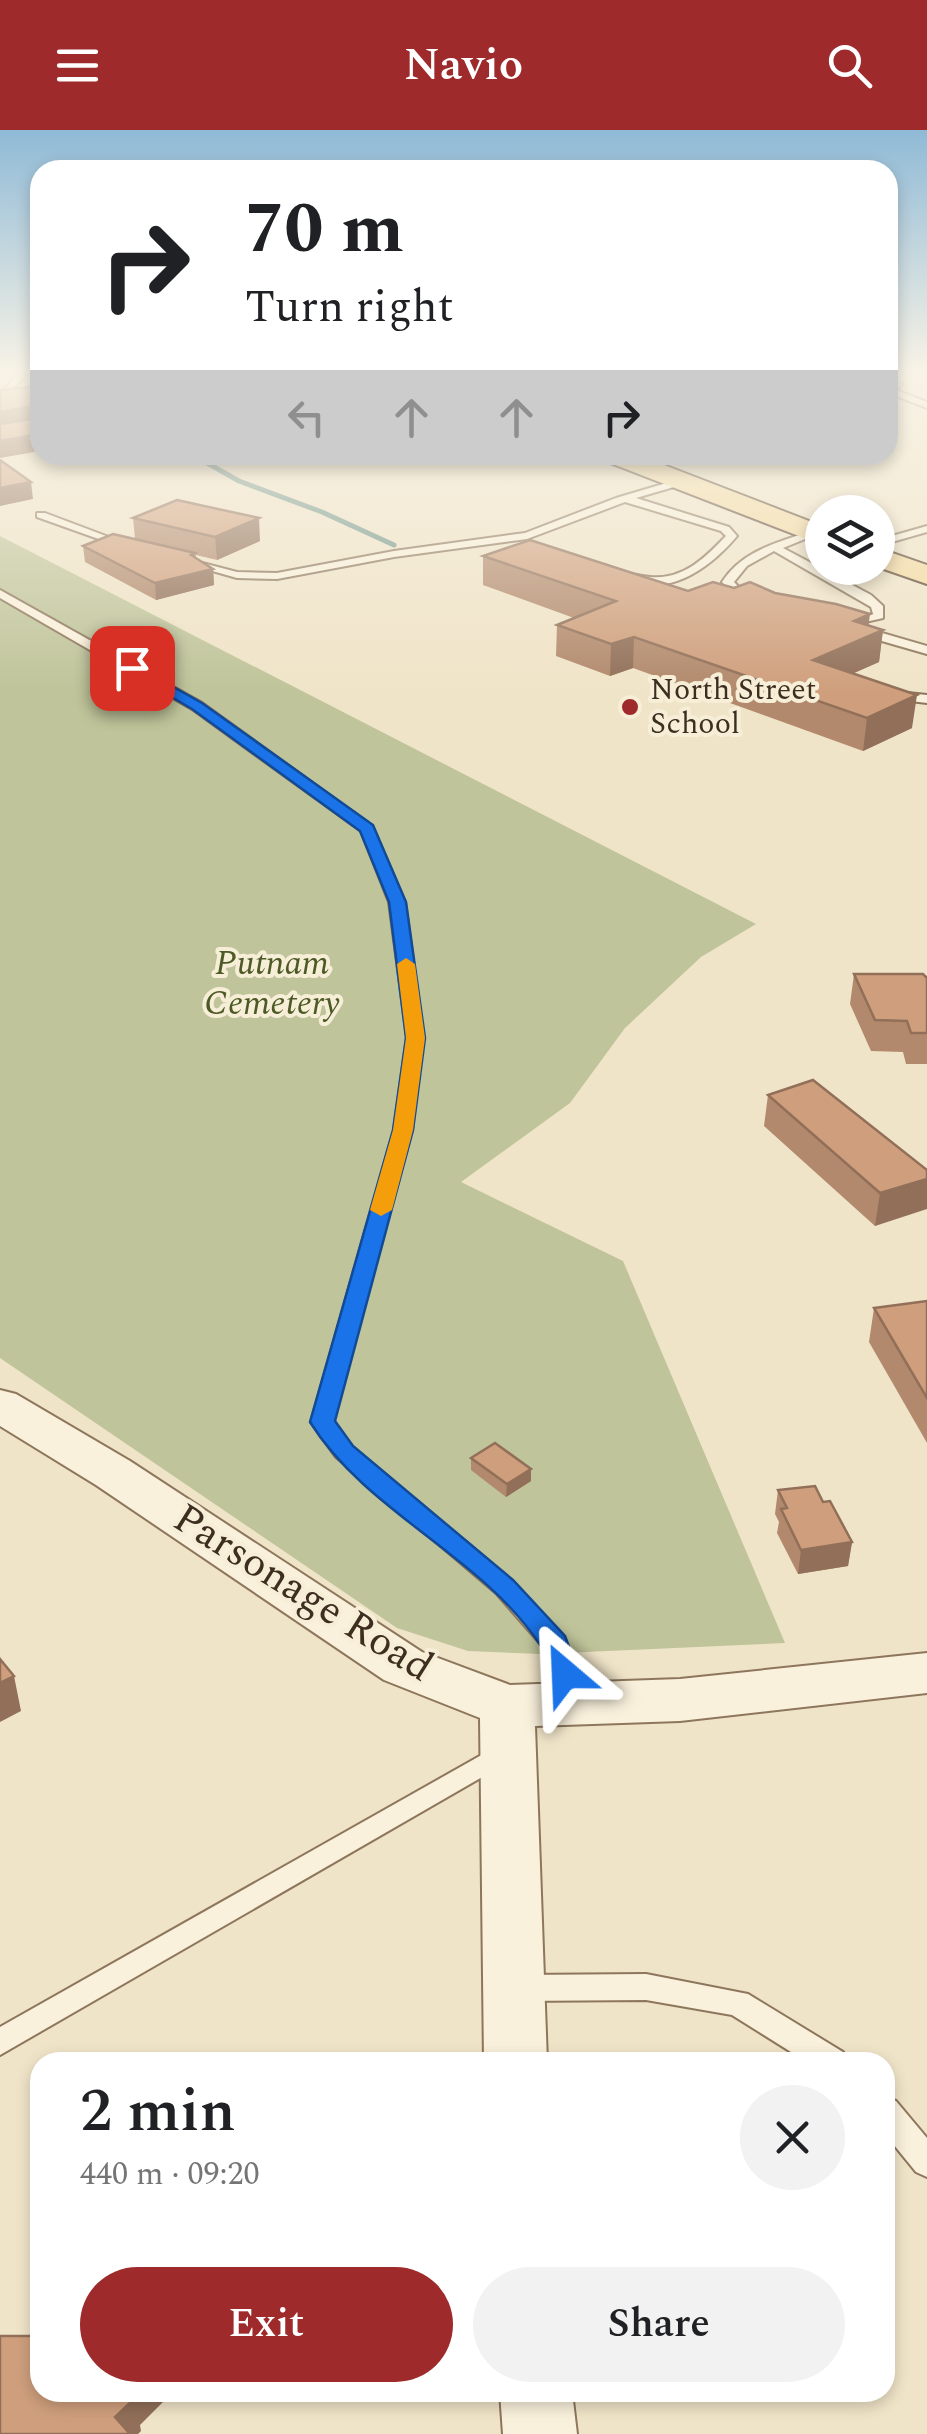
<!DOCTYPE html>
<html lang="en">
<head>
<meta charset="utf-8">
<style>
	body { margin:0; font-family:Spectral,serif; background:#f2f2f2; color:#202124; height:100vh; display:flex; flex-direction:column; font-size:38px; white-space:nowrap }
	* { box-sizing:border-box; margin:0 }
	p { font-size:32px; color:#757577 }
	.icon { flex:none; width:55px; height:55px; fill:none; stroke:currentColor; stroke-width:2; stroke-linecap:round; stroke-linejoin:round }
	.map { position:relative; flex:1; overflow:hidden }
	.side { position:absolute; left:30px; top:1922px; width:865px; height:350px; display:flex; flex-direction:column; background:#fff; border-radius:30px; box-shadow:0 5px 15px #0003 }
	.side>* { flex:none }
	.top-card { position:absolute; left:30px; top:30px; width:868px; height:305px; border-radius:30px; box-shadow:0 5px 15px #0003; background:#fff; color:#202124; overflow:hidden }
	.buttons { position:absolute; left:805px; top:365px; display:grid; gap:20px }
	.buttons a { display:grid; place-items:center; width:90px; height:90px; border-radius:50%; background:#fff; box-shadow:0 5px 15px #0003; font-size:50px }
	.pin { position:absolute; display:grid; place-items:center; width:85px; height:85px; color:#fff; margin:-42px; border-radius:20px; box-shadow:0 5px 15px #0006 }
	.me { position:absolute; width:110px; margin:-55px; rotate:334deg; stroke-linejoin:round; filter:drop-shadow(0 0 8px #0008) }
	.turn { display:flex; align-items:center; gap:35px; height:210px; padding:0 50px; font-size:45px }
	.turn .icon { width:130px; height:130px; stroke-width:2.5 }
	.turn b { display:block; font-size:70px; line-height:85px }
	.lanes { display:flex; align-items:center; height:95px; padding:0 50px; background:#0003; justify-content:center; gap:50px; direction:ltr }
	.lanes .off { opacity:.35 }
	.round { display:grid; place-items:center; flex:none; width:105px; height:105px; border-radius:52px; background:#f2f2f2 }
	.summary { display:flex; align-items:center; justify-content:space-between; height:170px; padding:0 50px }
	h1 { font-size:60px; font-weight:600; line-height:75px }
	.button { display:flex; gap:20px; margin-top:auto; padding:20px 50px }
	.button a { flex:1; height:115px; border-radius:60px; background:#9e2a2b; color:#fff; font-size:40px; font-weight:600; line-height:115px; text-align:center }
	.button a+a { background:#f2f2f2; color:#202124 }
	header { display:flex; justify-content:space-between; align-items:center; height:130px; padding:0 50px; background:#9e2a2b; color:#fff; font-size:45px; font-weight:600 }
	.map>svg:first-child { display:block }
	.cemetery { fill:#bfc49a }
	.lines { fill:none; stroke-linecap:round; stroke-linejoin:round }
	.stream { stroke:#6f938a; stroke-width:5 }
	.lane-casing { stroke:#8d765c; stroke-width:4 }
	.street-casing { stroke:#8d765c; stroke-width:4 }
	.primary-casing { stroke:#5b4430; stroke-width:4 }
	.lane { fill:#faf1dc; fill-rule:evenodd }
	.street { fill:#faf1dc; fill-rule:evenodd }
	.primary { fill:#f3d9a0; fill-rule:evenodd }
	.wall { fill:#b2896c }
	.shaded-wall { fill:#916f58 }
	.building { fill:#cf9f7d; stroke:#916f58; stroke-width:2.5 }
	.route { fill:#1a73e8; stroke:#114b97; stroke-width:2.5 }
	.slow { fill:#f59e0b }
	.poi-dot { fill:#9e2a2b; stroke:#f7eed8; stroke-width:4 }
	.labels { text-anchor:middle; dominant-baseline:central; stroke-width:8; stroke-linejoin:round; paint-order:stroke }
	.far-poi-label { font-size:30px; fill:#3d2e20; stroke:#f7eed8; text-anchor:start }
	.park-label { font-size:35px; font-style:italic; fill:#4d5a26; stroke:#f7eed8 }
	.near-street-label { font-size:42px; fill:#3d2e20; stroke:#f7eed8 }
</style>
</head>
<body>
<header><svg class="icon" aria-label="menu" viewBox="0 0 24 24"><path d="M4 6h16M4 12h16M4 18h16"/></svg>Navio<svg class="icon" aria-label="search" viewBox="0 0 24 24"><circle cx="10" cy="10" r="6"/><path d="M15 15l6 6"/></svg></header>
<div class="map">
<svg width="927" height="2304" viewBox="0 0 927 2304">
	<rect width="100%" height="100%" fill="#f0e4c8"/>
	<polygon class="cemetery" points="0,406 756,794 701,827 625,898 570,973 461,1052 623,1131 785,1513 541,1524 468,1521 397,1498 0,1228"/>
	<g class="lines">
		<polyline class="stream" points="193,325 239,351 322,382 394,415"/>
		<defs>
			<g id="lane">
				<polygon points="11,240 20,240 25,246 0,272 0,264 16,246"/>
				<polygon points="895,252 902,254 896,260 927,272 927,278 888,263 888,259"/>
				<path d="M680,349l4,5 -48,14 93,29 8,9c-29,34 -72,65 -118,40 10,-4 20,0 31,1 33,3 55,-19 76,-41l-5,-5 -96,-29 -98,37 -133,18 -117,22 -40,-1 -56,-16 6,-3 50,13 40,1 117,-22 131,-18 91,-35z"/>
				<polygon points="37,383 45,383 130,415 121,417 37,387"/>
				<polygon points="927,396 927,402 878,416 878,410"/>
				<path d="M811,401l9,2 -37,15 88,47 12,11v12l-44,10v-6l34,-8 -2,-7 -97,-56 -27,15 -13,16 22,23v4h-8l-26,-27c21,-32 55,-39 89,-51z"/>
				<polygon points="0,460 202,573 372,696 405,772 423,907 412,1000 333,1291 352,1317 512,1451 564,1507 588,1575 584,1582 575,1585 566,1582 544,1518 496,1463 336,1327 311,1292 394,1000 407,907 389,772 361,701 192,579 0,468"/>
				<polygon points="858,496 927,516 927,524 854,503 852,500"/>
				<polygon points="889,561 927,565 927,573 885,568 885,562"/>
				<polygon points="501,1614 510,1617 514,1624 510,1631 0,1925 0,1897"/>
				<polygon points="646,1844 748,1864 843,1922 847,1932 807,1932 732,1885 646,1870 518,1871 508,1867 504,1858 508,1849 518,1845"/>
				<polygon points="885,1967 896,1971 927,2008 927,2047 916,2042 885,2004"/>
			</g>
			<g id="street">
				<polygon points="0,1260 16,1264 130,1331 422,1522 510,1555 680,1549 927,1523 927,1563 680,1591 535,1596 547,1932 484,1932 480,1588 384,1550 96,1355 0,1296"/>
				<polygon points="500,2262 572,2262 577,2304 503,2304"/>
			</g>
			<g id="primary">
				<polygon points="601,325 638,325 822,396 822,415 605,331"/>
				<polygon points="878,418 927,435 927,454 878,437"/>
			</g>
		</defs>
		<use href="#lane" class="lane-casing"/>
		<use href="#street" class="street-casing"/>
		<use href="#primary" class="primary-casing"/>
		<use href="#lane" class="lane"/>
		<use href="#street" class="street"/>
		<use href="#primary" class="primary"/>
	</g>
	<g class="wall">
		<polygon points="133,388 260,411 217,430 196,425 196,428 213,439 214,455 156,470 85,432 83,416 135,409"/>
		<polygon points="483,426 688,461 734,458 775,463 883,500 879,532 852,544 912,598 863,621 633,538 610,546 556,526 557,495 574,488 483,455"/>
		<polygon points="854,844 927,848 927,934 906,934 903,922 871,921 850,874"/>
		<polygon points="768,965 927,1040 875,1096 764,996"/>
		<polygon points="927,1171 927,1313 869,1212 874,1178"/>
		<polygon points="471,1328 531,1351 506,1367 471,1340"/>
		<polygon points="778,1360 852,1412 848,1436 798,1444 777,1403 779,1392 775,1384"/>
	</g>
	<g class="shaded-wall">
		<polygon points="37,275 39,291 0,298 0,282"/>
		<polygon points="40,304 40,321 0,328 0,311"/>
		<polygon points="31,352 33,369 0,376 0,358"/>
		<polygon points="259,388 260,411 217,430 215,407"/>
		<polygon points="213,439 214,455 156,470 155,453"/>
		<polygon points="870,484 867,507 883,500 879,532 810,562 813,530 854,491"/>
		<polygon points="634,507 633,538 610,546 611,514"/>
		<polygon points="917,565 912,598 863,621 867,588"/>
		<polygon points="927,1049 927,1079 875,1096 880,1063"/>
		<polygon points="531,1339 531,1351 506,1367 507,1354"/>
		<polygon points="852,1412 848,1436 798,1444 801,1420"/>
		<polygon points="14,1546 21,1581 0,1592 0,1553"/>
		<polygon points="133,2262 173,2262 140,2295 141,2301 138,2304 119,2304 115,2287"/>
	</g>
	<g class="building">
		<polygon points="40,256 40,277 37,275 0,282 0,260"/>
		<polygon points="40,284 40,304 0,311 0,294 39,288"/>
		<polygon points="0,330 31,352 0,358"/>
		<polygon points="177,370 259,388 215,407 133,388"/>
		<polygon points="113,404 195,423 191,425 213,439 155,453 83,416"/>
		<polygon points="530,410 688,461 713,452 734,458 750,452 775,463 836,474 870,484 854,491 883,500 813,530 917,565 867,588 634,507 611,514 557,495 616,471 483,426"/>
		<polygon points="854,844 923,844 927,848 927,903 911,903 907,891 875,890"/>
		<polygon points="813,950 927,1040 927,1049 880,1063 768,965"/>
		<polygon points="927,1171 927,1268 874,1178"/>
		<polygon points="495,1313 531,1339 507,1354 471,1328"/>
		<polygon points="815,1356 823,1372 830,1371 852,1412 801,1420 781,1379 787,1378 778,1360"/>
		<polygon points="0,1529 14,1546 0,1553"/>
		<polygon points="40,2203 40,2262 133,2262 131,2265 134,2269 115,2287 130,2304 0,2304 0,2206 36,2206"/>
	</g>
	<linearGradient id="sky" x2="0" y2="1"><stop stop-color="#8fbad6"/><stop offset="0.43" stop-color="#f8f3e6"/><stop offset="1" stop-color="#f8f3e6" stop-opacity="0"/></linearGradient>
	<rect width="927" height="562" fill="url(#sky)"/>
	<path class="route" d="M127,536h9l66,37 171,122 33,77 19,136 -12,92 -78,291 18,25 160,134 52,56 14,38 -4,8 -10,3 -10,-3c-6,-11 -7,-25 -14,-36 -59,-90 -174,-133 -231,-224l83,-292 13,-92 -17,-136 -29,-71 -168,-122 -65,-38z"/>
	<polygon class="slow" points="406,828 415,834 425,908 413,1000 392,1080 381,1086 370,1080 393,1000 406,908 397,834"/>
	<circle class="poi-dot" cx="630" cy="577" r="10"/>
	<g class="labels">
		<g class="far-poi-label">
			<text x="650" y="560">North Street<tspan x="650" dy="34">School</tspan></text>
		</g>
		<g class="park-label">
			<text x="272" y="833">Putnam<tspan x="272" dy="40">Cemetery</tspan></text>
		</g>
		<g class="near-street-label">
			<text transform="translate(303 1463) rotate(32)">Parsonage Road</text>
		</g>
	</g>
</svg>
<div class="buttons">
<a><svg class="icon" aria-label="layers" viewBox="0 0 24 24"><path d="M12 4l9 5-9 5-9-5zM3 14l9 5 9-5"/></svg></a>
</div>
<div class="pin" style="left:132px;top:538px;background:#d93025"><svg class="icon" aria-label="arrive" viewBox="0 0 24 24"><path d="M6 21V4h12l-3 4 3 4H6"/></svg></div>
<svg class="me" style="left:565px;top:1544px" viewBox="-20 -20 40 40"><path d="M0-17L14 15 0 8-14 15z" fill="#1a73e8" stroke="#fff" stroke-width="4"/></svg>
<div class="top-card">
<div class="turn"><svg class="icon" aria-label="right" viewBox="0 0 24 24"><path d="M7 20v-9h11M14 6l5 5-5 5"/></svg><div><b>70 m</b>Turn right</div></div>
<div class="lanes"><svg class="icon off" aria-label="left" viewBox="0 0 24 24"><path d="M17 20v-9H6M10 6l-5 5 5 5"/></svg><svg class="icon off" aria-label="ahead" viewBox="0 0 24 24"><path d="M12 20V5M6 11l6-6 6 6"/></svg><svg class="icon off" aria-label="ahead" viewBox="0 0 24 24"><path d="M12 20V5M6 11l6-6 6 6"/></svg><svg class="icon" aria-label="right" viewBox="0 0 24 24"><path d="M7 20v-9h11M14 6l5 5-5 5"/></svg></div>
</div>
<section class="side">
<div class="summary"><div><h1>2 min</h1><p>440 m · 09:20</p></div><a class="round"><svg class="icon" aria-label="close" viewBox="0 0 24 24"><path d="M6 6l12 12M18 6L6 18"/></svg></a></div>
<div class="button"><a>Exit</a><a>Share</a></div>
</section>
</div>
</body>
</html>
